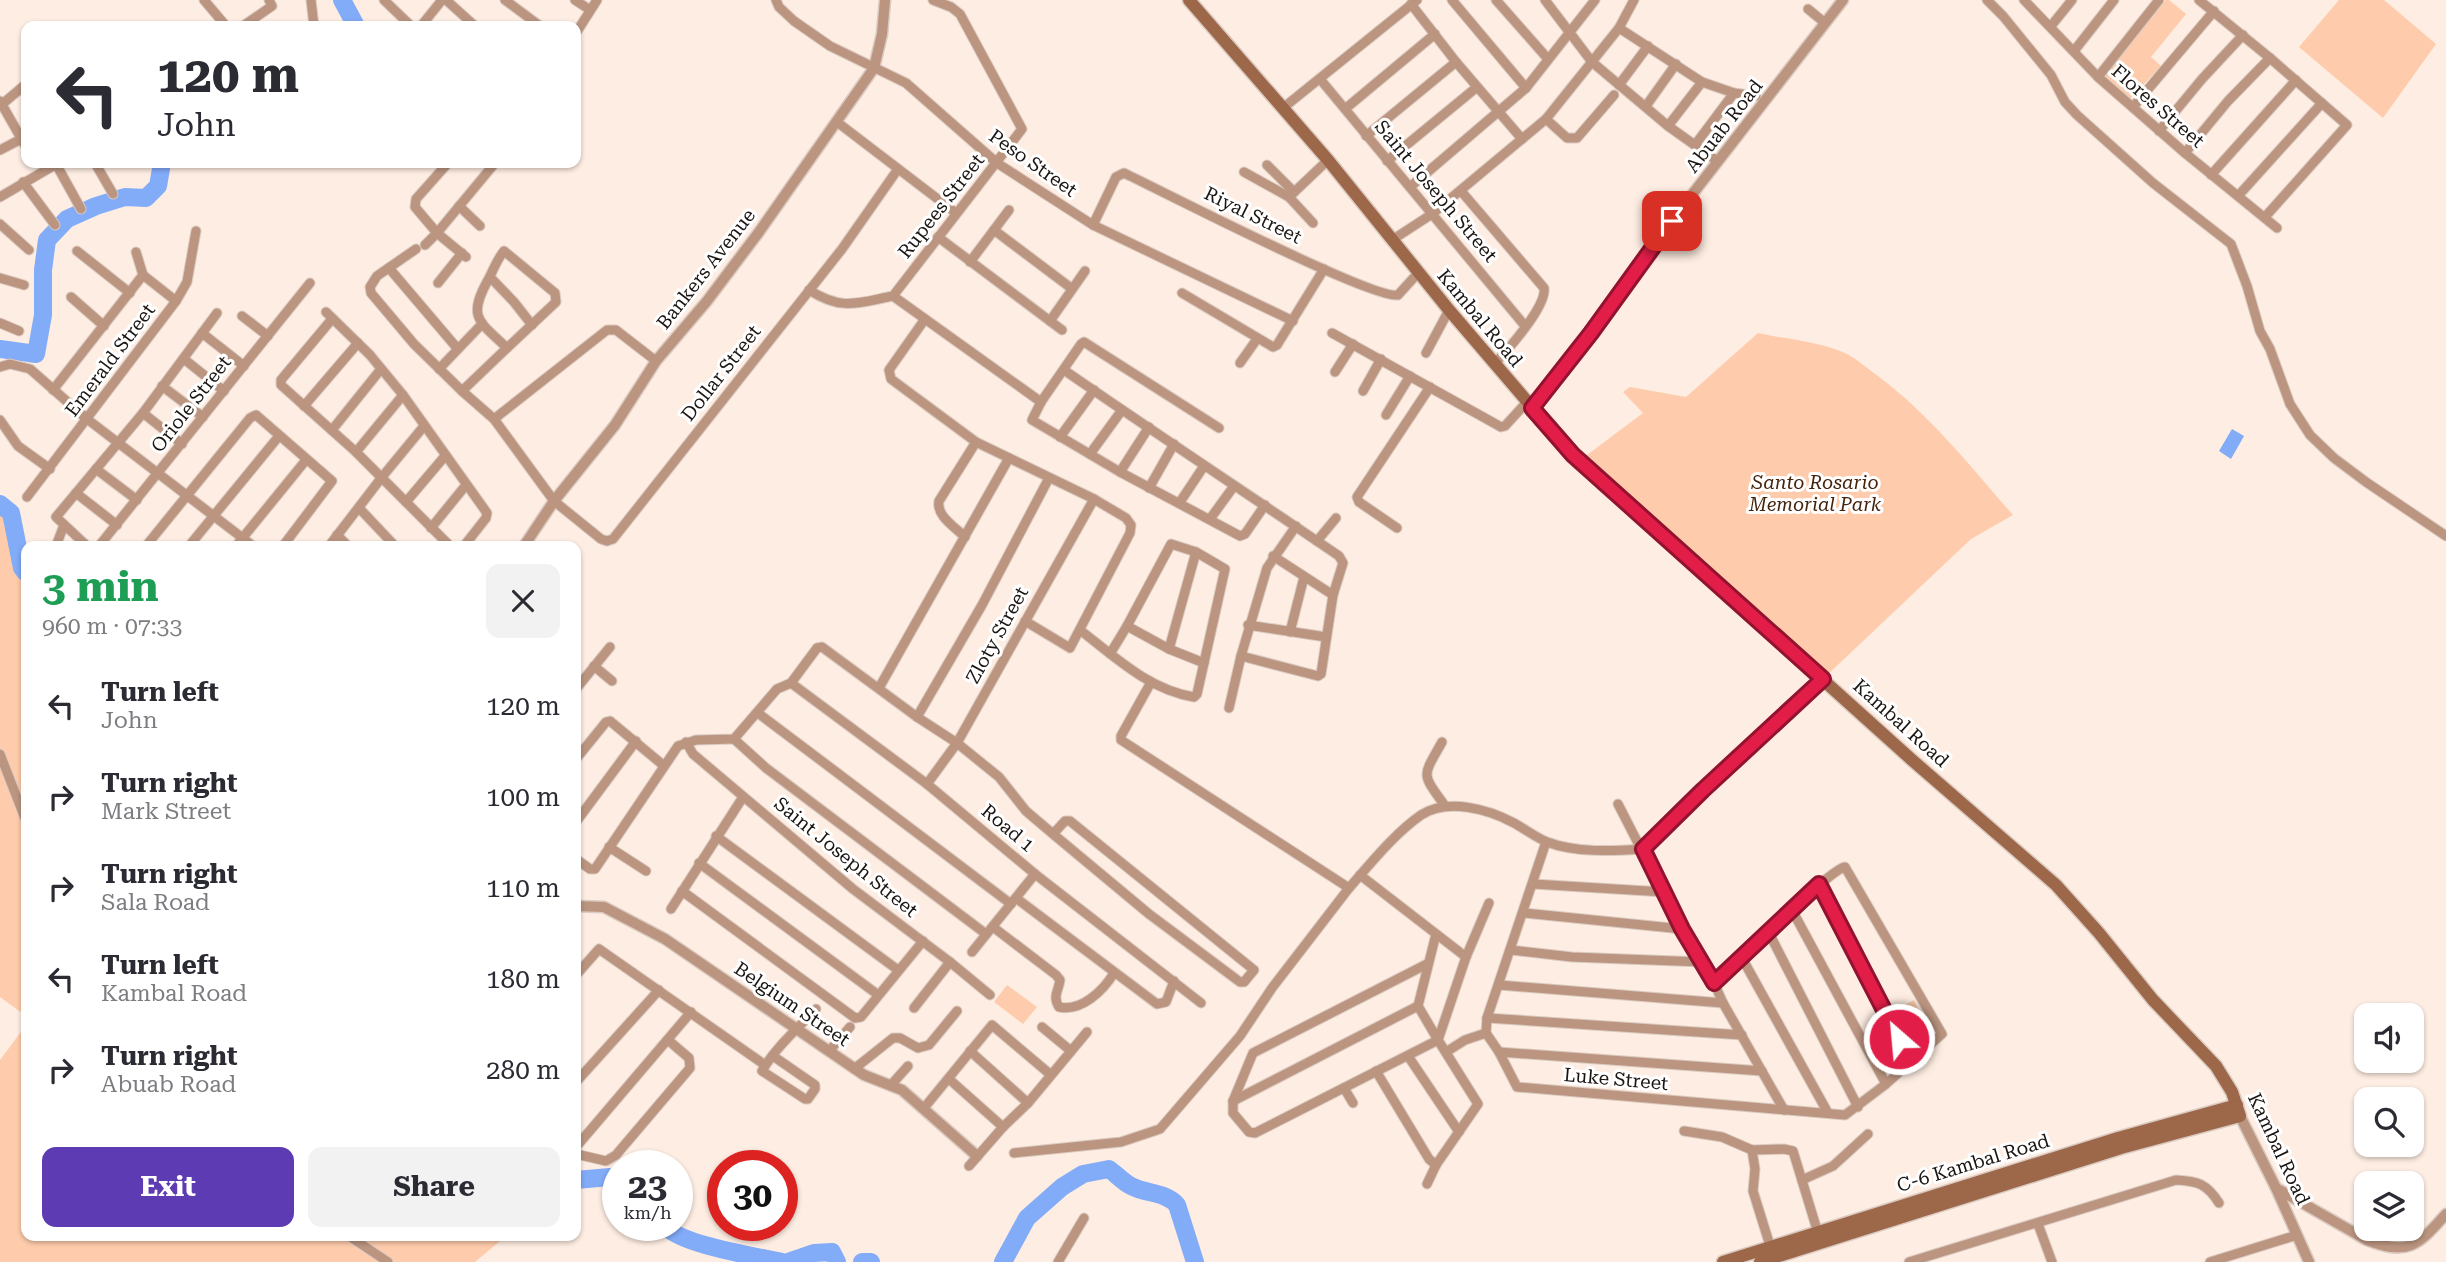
<!DOCTYPE html>
<html lang="en">
<head>
<meta charset="utf-8">
<style>
	body { margin:0; font-family:"Roboto Serif",serif; background:#f2f2f3; color:#2b2b33; height:100vh; display:flex; flex-direction:column; font-size:26px; white-space:nowrap }
	* { box-sizing:border-box; margin:0 }
	p { font-size:23px; color:#7c7c81 }
	.icon { flex:none; width:38px; height:38px; fill:none; stroke:currentColor; stroke-width:2; stroke-linecap:round; stroke-linejoin:round }
	.map { position:relative; flex:1; overflow:hidden }
	.details { position:absolute; left:21px; top:541px; width:560px; height:700px; display:flex; flex-direction:column; background:#fff; border-radius:14px; box-shadow:0 2px 5px #0004 }
	.details>* { flex:none }
	.top-card { position:absolute; left:21px; top:21px; width:560px; height:147px; border-radius:14px; box-shadow:0 2px 5px #0004; background:#fff; color:#2b2b33; overflow:hidden }
	.tools { position:absolute; left:2354px; top:1003px; display:grid; gap:14px }
	.tools a { display:grid; place-items:center; width:70px; height:70px; border-radius:14px; background:#fff; box-shadow:0 2px 5px #0004; font-size:35px }
	.speed { position:absolute; left:602px; top:1150px; display:flex; gap:14px; font-size:35px; font-weight:700; text-align:center }
	.speed>* { display:grid; place-content:center; width:91px; height:91px; border-radius:50%; background:#fff; box-shadow:0 2px 5px #0004; line-height:1 }
	.speed small { font-size:18px; font-weight:400 }
	.speed .limit { border:10px solid #d22; background:#fff; color:#111 }
	.pin { position:absolute; display:grid; place-items:center; width:60px; height:60px; color:#fff; margin:-30px; border-radius:14px; box-shadow:0 4px 10px #0006 }
	.me { position:absolute; width:77px; margin:-38px; rotate:333deg; stroke-linejoin:round; filter:drop-shadow(0 0 5px #0008) }
	.turn { display:flex; align-items:center; gap:24px; height:147px; padding:0 21px; font-size:32px }
	.turn .icon { width:91px; height:91px; stroke-width:2.5 }
	.turn b { display:block; font-size:49px; line-height:60px }
	.round { display:grid; place-items:center; flex:none; width:74px; height:74px; border-radius:14px; background:#f2f2f3 }
	.head { display:flex; align-items:center; justify-content:space-between; height:119px; padding:0 21px }
	h1 { font-size:42px; font-weight:700; line-height:52px; color:#1e9e55 }
	.primary-button { display:flex; gap:14px; margin-top:auto; padding:14px 21px }
	.primary-button a { flex:1; height:80px; border-radius:14px; background:#5c3bb3; color:#fff; font-size:28px; font-weight:700; line-height:80px; text-align:center }
	.primary-button a+a { background:#f2f2f3; color:#2b2b33 }
	ul { padding:0; list-style:none }
	li { display:flex; align-items:center; gap:21px; height:91px; padding:0 21px }
	li div { flex:1 }
	li b { display:block; font-size:26px }
	li em { font-style:normal }
	.map>svg:first-child { display:block }
	.green { fill:#feccac }
	.water { fill:#82abf8 }
	.lines { fill:none; stroke-linecap:round; stroke-linejoin:round }
	.river { stroke:#82abf8; stroke-width:18 }
	.minor-casing { stroke:#dacac1; stroke-width:11 }
	.tertiary-casing { stroke:#dacac1; stroke-width:13 }
	.secondary-casing { stroke:#dacac1; stroke-width:15 }
	.minor { stroke:#bb9580; stroke-width:9 }
	.tertiary { stroke:#bb9580; stroke-width:10 }
	.secondary { stroke:#9d6749; stroke-width:12 }
	.route-casing { stroke:#92132f; stroke-width:18 }
	.route { stroke:#e11d48; stroke-width:12 }
	.labels { text-anchor:middle; dominant-baseline:central; stroke-width:6; stroke-linejoin:round; paint-order:stroke }
	.street-label { font-size:19px; fill:#1b1512; stroke:#fff }
	.park-label { font-size:19px; font-style:italic; fill:#45240d; stroke:#fff }
</style>
</head>
<body>
<div class="map">
<svg width="2446" height="1262" viewBox="0 0 2446 1262">
	<rect width="100%" height="100%" fill="#feede2"/>
	<g class="green">
		<polygon points="2166,0 2169,0 2186,14 2151,57 2161,66 2127,102 2103,76"/>
		<polygon points="2339,0 2384,0 2436,44 2383,118 2299,47"/>
		<path d="M1758,333c27,6 65,9 89,21 11,6 21,15 31,22 52,39 93,91 135,139l-42,24 -147,139 -245,-217 64,-48 -20,-21 7,-5 56,10z"/>
		<polygon points="0,504 11,513 22,568 26,573 26,1016 0,997"/>
		<polygon points="1007,985 1037,1007 1023,1024 994,1002"/>
		<polygon points="1914,1000 1933,1037 1914,1046 1894,1011"/>
		<polygon points="26,1025 26,1236 506,1236 475,1262 0,1262 0,1060"/>
	</g>
	<polygon class="water" points="2232,429 2244,436 2231,459 2219,451"/>
	<g class="lines">
		<g class="river">
			<polyline points="342,0 356,26"/>
			<polyline points="0,349 36,354 43,315 43,270 47,240 67,219 96,206 125,197 146,198 158,186 162,163"/>
			<polyline points="0,504 11,513 22,568 26,573"/>
			<polyline points="576,1180 610,1177 618,1181"/>
			<path d="M664,1225c16,20 91,31 118,37"/>
			<polyline points="788,1262 814,1253 832,1252 837,1262"/>
			<polyline points="862,1262 871,1262"/>
			<path d="M1003,1262l24,-44 35,-31 21,-13 26,-5c7,5 14,13 22,17 15,8 35,6 46,19l18,57"/>
		</g>
		<defs>
			<g id="minor">
				<polyline points="204,0 226,26"/>
				<polyline points="311,0 314,26"/>
				<polyline points="384,0 411,26"/>
				<polyline points="446,0 475,26"/>
				<polyline points="505,0 540,26"/>
				<polyline points="575,0 590,10"/>
				<polyline points="776,0 779,7 794,21 830,46 906,83 997,163 1093,225 1293,321"/>
				<polyline points="1452,0 1526,88"/>
				<polyline points="1496,0 1548,59"/>
				<polyline points="1545,0 1592,62 1668,126 1713,158"/>
				<polyline points="1987,0 2003,16 2051,75 2065,102 2077,115 2153,183 2231,244 2247,286 2260,331 2270,349 2290,404 2310,435 2334,458 2366,482 2446,536"/>
				<polyline points="2024,0 2098,77 2185,153 2277,228"/>
				<polyline points="2199,0 2270,58 2347,125 2265,217"/>
				<polyline points="1411,4 1456,62 1522,139"/>
				<polyline points="1808,9 1825,23"/>
				<polyline points="243,26 272,6 269,0"/>
				<polyline points="421,26 442,0"/>
				<polyline points="2051,26 2072,0"/>
				<polyline points="1619,28 1702,82 1734,93 1756,96"/>
				<polyline points="576,33 597,0"/>
				<polyline points="2074,51 2114,0"/>
				<polyline points="2098,77 2159,0"/>
				<polyline points="1320,79 1525,326"/>
				<polyline points="1619,85 1648,46"/>
				<polyline points="0,101 26,147"/>
				<polyline points="0,106 26,84"/>
				<polyline points="1646,106 1676,64"/>
				<polyline points="2133,107 2214,11"/>
				<polyline points="1283,108 1417,0"/>
				<polyline points="1345,109 1435,34"/>
				<polyline points="1546,119 1567,138 1577,138 1614,95"/>
				<polyline points="837,122 956,213"/>
				<polyline points="1668,126 1702,82"/>
				<polyline points="2159,131 2202,79 2243,35"/>
				<polyline points="1366,136 1456,62"/>
				<polyline points="1695,145 1734,93"/>
				<polyline points="0,150 25,137"/>
				<polyline points="2185,153 2228,101 2270,58"/>
				<polyline points="1387,161 1477,87"/>
				<polyline points="95,163 113,194"/>
				<polyline points="448,163 416,199 415,207 437,233 466,257"/>
				<polyline points="56,164 81,209"/>
				<polyline points="1267,165 1294,192"/>
				<polyline points="1244,172 1289,197"/>
				<polyline points="2211,175 2296,80"/>
				<polyline points="23,182 55,225"/>
				<polyline points="1410,187 1526,88 1595,0"/>
				<path d="M1461,191l83,97c3,18 -37,63 -50,76"/>
				<polyline points="2238,196 2322,103"/>
				<polyline points="0,197 58,163"/>
				<polyline points="459,206 480,226"/>
				<polyline points="1313,223 1289,197 1328,160"/>
				<polyline points="0,224 29,250"/>
				<path d="M1093,225l23,-48 8,-4c38,18 249,127 274,122l20,-22"/>
				<polyline points="994,230 1071,288"/>
				<polyline points="938,237 1062,330"/>
				<polyline points="1392,240 1432,214 1546,119 1619,28 1634,0"/>
				<polyline points="425,245 437,233 495,163"/>
				<polyline points="416,249 377,276 370,287 371,293 414,344 462,391 494,419 554,501 601,539 607,541 613,539 842,249 898,169"/>
				<polyline points="77,251 130,293"/>
				<path d="M504,251l51,42 1,9 -49,46c-28,-27 -40,-30 -19,-68 5,-9 9,-21 16,-29z"/>
				<polyline points="136,252 143,275"/>
				<polyline points="970,262 1009,210"/>
				<polyline points="389,268 457,348"/>
				<polyline points="143,275 176,301"/>
				<polyline points="490,277 514,302 532,325"/>
				<polyline points="0,278 24,285"/>
				<polyline points="438,283 462,253"/>
				<path d="M809,290c33,21 48,13 84,6l129,-167 -62,-115 -9,-7 -18,-7"/>
				<polyline points="1182,293 1273,347 1277,345 1324,269"/>
				<polyline points="893,296 1041,402"/>
				<polyline points="71,297 104,326"/>
				<polyline points="326,312 370,355 403,395 487,513 486,518 464,546"/>
				<polyline points="242,316 268,336"/>
				<polyline points="332,319 281,380 281,385 356,452 450,546"/>
				<polyline points="925,319 889,370 891,379 976,442 1094,499 1126,518 1131,525 1130,533 1070,648 1025,621"/>
				<polyline points="1050,321 1085,271"/>
				<polyline points="0,323 19,331"/>
				<polyline points="202,333 244,366"/>
				<polyline points="1332,333 1501,427 1505,426 1526,403"/>
				<polyline points="1426,353 1449,310"/>
				<polyline points="184,359 224,391"/>
				<polyline points="1240,363 1257,339"/>
				<polyline points="0,367 10,364 30,369 87,419 253,546"/>
				<polyline points="439,369 482,324"/>
				<path d="M1064,370c91,63 184,124 275,186l4,7 -10,32 -12,79 -3,2 -77,-20 26,-88 29,-42"/>
				<polyline points="1335,372 1353,344"/>
				<polyline points="162,386 203,417"/>
				<polyline points="53,390 143,275"/>
				<polyline points="462,391 507,348"/>
				<polyline points="1363,391 1381,359"/>
				<polyline points="304,406 358,343"/>
				<polyline points="143,413 182,444"/>
				<polyline points="1386,415 1410,376"/>
				<polyline points="494,419 607,330 616,330 656,361"/>
				<polyline points="0,420 18,446 50,469"/>
				<polyline points="1219,428 1084,342 1081,344 1041,402 1032,420 1120,472 1240,536 1245,534 1265,505"/>
				<polyline points="332,430 381,369"/>
				<polyline points="1060,437 1094,390"/>
				<polyline points="356,452 403,395"/>
				<polyline points="1090,454 1122,410"/>
				<polyline points="96,469 137,500"/>
				<polyline points="1120,472 1149,427"/>
				<polyline points="1149,488 1174,444"/>
				<polyline points="76,493 117,525"/>
				<polyline points="27,497 176,301 187,282 196,231"/>
				<polyline points="406,502 445,456"/>
				<polyline points="1180,502 1204,466"/>
				<polyline points="359,508 395,546"/>
				<polyline points="1210,519 1234,486"/>
				<polyline points="431,528 466,485"/>
				<polyline points="1397,528 1359,502 1357,497 1430,387"/>
				<polyline points="337,535 348,546"/>
				<path d="M965,537c-10,-10 -29,-21 -26,-36l37,-59"/>
				<polyline points="1317,541 1336,518"/>
				<polyline points="56,546 64,525"/>
				<polyline points="87,546 56,517 143,413 217,313"/>
				<polyline points="99,546 310,283"/>
				<polyline points="146,546 250,418 256,415 332,481 283,546"/>
				<polyline points="189,546 279,436"/>
				<polyline points="236,546 306,460"/>
				<polyline points="329,546 382,477 424,426"/>
				<polyline points="1273,556 1333,595"/>
				<polyline points="1248,625 1326,637"/>
				<polyline points="1127,626 1169,649 1204,663"/>
				<path d="M1080,630c35,27 69,60 114,67l3,-3 28,-125 -29,-17 -25,-8 -44,82 -17,28"/>
				<polyline points="1290,632 1304,577"/>
				<polyline points="1169,649 1196,552"/>
				<polyline points="594,666 612,681"/>
				<polyline points="791,683 927,784 1035,874 1201,1003"/>
				<path d="M1150,684l-29,52v4l228,148c22,-25 45,-54 72,-73 27,-17 67,-6 93,8 11,6 21,14 33,19 29,11 65,9 96,7l60,-59 120,-111"/>
				<polyline points="879,688 1009,458"/>
				<polyline points="576,689 610,647"/>
				<polyline points="1229,708 1241,656"/>
				<polyline points="758,713 1011,904"/>
				<polyline points="917,717 982,605 1049,478"/>
				<polyline points="734,739 766,768 986,934"/>
				<polyline points="686,742 693,754 853,889 950,962 990,995"/>
				<path d="M1442,742c-20,36 -21,30 3,64"/>
				<polyline points="0,754 26,821"/>
				<polyline points="576,759 606,722 610,721 663,765"/>
				<polyline points="927,784 957,743 1094,499"/>
				<polyline points="1618,804 1682,929 1714,983 1723,1003 1784,1110"/>
				<polyline points="576,822 636,741"/>
				<polyline points="716,836 898,970"/>
				<path d="M1546,842l-59,176 -1,15 13,19 18,35 328,28 41,-31 56,-50 -97,-167c-17,3 -110,98 -131,116"/>
				<polyline points="609,847 646,871"/>
				<polyline points="576,859 590,869 595,869 678,746 696,740 734,739 777,689 791,683 817,648 822,647 917,717 957,743 999,777 1026,811 1053,834 1149,914 1240,982 1244,982 1254,970 1070,821 1065,821 1053,834"/>
				<polyline points="699,863 877,994"/>
				<polyline points="1360,875 1466,957"/>
				<polyline points="1533,884 1664,892"/>
				<polyline points="1819,884 1910,1061"/>
				<polyline points="682,891 855,1018 861,1017 923,941"/>
				<polyline points="1016,898 1157,1004 1166,1002 1174,981"/>
				<polyline points="671,909 743,797"/>
				<polyline points="1792,910 1886,1084"/>
				<polyline points="1524,913 1682,929"/>
				<path d="M993,927l63,48 4,5c-1,10 -8,16 -1,27 22,5 44,-16 55,-34"/>
				<polyline points="1769,933 1858,1107"/>
				<polyline points="1511,950 1572,957 1702,962"/>
				<polyline points="972,952 1035,874"/>
				<polyline points="1742,958 1828,1113"/>
				<polyline points="1427,964 1253,1053 1233,1101 1233,1113 1249,1132 1255,1133 1438,1040 1418,1006 1436,934"/>
				<polyline points="576,975 599,949 765,1065"/>
				<polyline points="1499,985 1723,1003"/>
				<polyline points="914,1008 950,962"/>
				<polyline points="1487,1018 1742,1035"/>
				<polyline points="1042,1027 1071,1051"/>
				<polyline points="830,1050 850,1027"/>
				<polyline points="970,1051 1028,1103"/>
				<polyline points="1446,1052 1465,1040 1486,1033"/>
				<polyline points="1499,1052 1762,1071"/>
				<path d="M773,1056l42,29v4l-7,10h-3l-43,-28c13,-23 36,-43 54,-62"/>
				<polyline points="1408,1056 1459,1132"/>
				<polyline points="854,1069 893,1038 900,1038 918,1048 929,1045 957,1011"/>
				<polyline points="1376,1071 1429,1159 1436,1165 1478,1104 1438,1040 1466,957 1489,903"/>
				<polyline points="949,1079 1003,1127"/>
				<polyline points="576,1082 659,990"/>
				<polyline points="891,1085 908,1066"/>
				<polyline points="1344,1088 1353,1103"/>
				<polyline points="1233,1101 1418,1006"/>
				<polyline points="924,1108 992,1025 1051,1075"/>
				<polyline points="1684,1131 1722,1137 1752,1150 1755,1169 1753,1191 1772,1252"/>
				<polyline points="576,1147 691,1012"/>
				<polyline points="1752,1150 1784,1149 1793,1151 1818,1233"/>
				<polyline points="1014,1153 1121,1142 1160,1129 1240,1036 1272,988 1349,888"/>
				<polyline points="576,1154 606,1161 616,1155 690,1068 689,1058 668,1040"/>
				<polyline points="969,1166 1003,1127 1028,1103 1087,1032"/>
				<polyline points="1802,1180 1833,1166 1868,1134"/>
				<polyline points="1427,1184 1436,1165"/>
				<polyline points="2038,1224 2052,1262"/>
				<polyline points="349,1236 388,1262"/>
				<polyline points="1058,1262 1084,1218"/>
				<path d="M1909,1262l267,-82c22,1 31,4 43,23"/>
				<polyline points="2210,1262 2297,1235"/>
			</g>
			<g id="tertiary">
				<polyline points="1532,408 1591,333 1653,245 1843,0"/>
				<polyline points="524,546 554,501 615,425 656,361 707,301 759,232 874,68 882,34 885,0"/>
				<polyline points="576,906 604,907 665,939 864,1075 902,1090 977,1156"/>
				<polyline points="2240,1116 2276,1188 2309,1262"/>
				<path d="M2276,1188l91,52c42,17 52,4 79,-26"/>
			</g>
			<g id="secondary">
				<polyline points="1189,0 1328,160 1449,310 1573,455 1912,760 2056,885 2099,933 2153,1000 2216,1066 2232,1092 2240,1116 2121,1148 1760,1262"/>
				<polyline points="1723,1262 2118,1138 2237,1105"/>
			</g>
		</defs>
		<use href="#minor" class="minor-casing"/>
		<use href="#tertiary" class="tertiary-casing"/>
		<use href="#secondary" class="secondary-casing"/>
		<use href="#minor" class="minor"/>
		<use href="#tertiary" class="tertiary"/>
		<use href="#secondary" class="secondary"/>
	</g>
	<g class="lines">
		<defs>
			<polyline id="route" points="1672,221 1591,333 1532,408 1573,455 1823,679 1703,790 1643,849 1682,929 1714,983 1819,884 1899,1039"/>
		</defs>
		<use href="#route" class="route-casing"/>
		<use href="#route" class="route"/>
	</g>
	<g class="labels">
		<g class="street-label">
			<text transform="translate(2158 106) rotate(41)">Flores Street</text>
			<text transform="translate(1724 126) rotate(-52)">Abuab Road</text>
			<text transform="translate(1033 163) rotate(35)">Peso Street</text>
			<text transform="translate(1436 191) rotate(50)">Saint Joseph Street</text>
			<text transform="translate(941 206) rotate(-52)">Rupees Street</text>
			<text transform="translate(1253 215) rotate(26)">Riyal Street</text>
			<text transform="translate(706 269) rotate(-52)">Bankers Avenue</text>
			<text transform="translate(1480 318) rotate(50)">Kambal Road</text>
			<text transform="translate(110 360) rotate(-53)">Emerald Street</text>
			<text transform="translate(721 373) rotate(-52)">Dollar Street</text>
			<text transform="translate(191 404) rotate(-52)">Oriole Street</text>
			<text transform="translate(997 635) rotate(-61)">Zloty Street</text>
			<text transform="translate(1901 723) rotate(42)">Kambal Road</text>
			<text transform="translate(1008 828) rotate(40)">Road 1</text>
			<text transform="translate(846 857) rotate(39)">Saint Joseph Street</text>
			<text transform="translate(792 1004) rotate(34)">Belgium Street</text>
			<text transform="translate(1616 1079) rotate(5)">Luke Street</text>
			<text transform="translate(2279 1149) rotate(65)">Kambal Road</text>
			<text transform="translate(1973 1163) rotate(-17)">C-6 Kambal Road</text>
		</g>
		<g class="park-label">
			<text x="1815" y="482">Santo Rosario<tspan x="1815" dy="22">Memorial Park</tspan></text>
		</g>
	</g>
</svg>
<div class="tools">
<a><svg class="icon" aria-label="sound" viewBox="0 0 24 24"><path d="M4 9h4l5-4v14l-5-4H4zM17 9q2 3 0 6"/></svg></a>
<a><svg class="icon" aria-label="search" viewBox="0 0 24 24"><circle cx="10" cy="10" r="6"/><path d="M15 15l6 6"/></svg></a>
<a><svg class="icon" aria-label="layers" viewBox="0 0 24 24"><path d="M12 4l9 5-9 5-9-5zM3 14l9 5 9-5"/></svg></a>
</div>
<div class="speed"><div>23<small>km/h</small></div><div class="limit">30</div></div>
<div class="pin" style="left:1672px;top:221px;background:#d93025"><svg class="icon" aria-label="arrive" viewBox="0 0 24 24"><path d="M6 21V4h12l-3 4 3 4H6"/></svg></div>
<svg class="me" style="left:1899px;top:1039px" viewBox="-20 -20 40 40"><circle r="17" fill="#e11d48" stroke="#fff" stroke-width="3"/><path d="M0-11L8 9 0 5-8 9z" fill="#fff"/></svg>
<div class="top-card">
<div class="turn"><svg class="icon" aria-label="left" viewBox="0 0 24 24"><path d="M17 20v-9H6M10 6l-5 5 5 5"/></svg><div><b>120 m</b>John</div></div>
</div>
<section class="details">
<div class="head"><div><h1>3 min</h1><p>960 m · 07:33</p></div><a class="round"><svg class="icon" aria-label="close" viewBox="0 0 24 24"><path d="M6 6l12 12M18 6L6 18"/></svg></a></div>
<ul>
<li><svg class="icon" aria-label="left" viewBox="0 0 24 24"><path d="M17 20v-9H6M10 6l-5 5 5 5"/></svg><div><b>Turn left</b><p>John</p></div><em>120 m</em></li>
<li><svg class="icon" aria-label="right" viewBox="0 0 24 24"><path d="M7 20v-9h11M14 6l5 5-5 5"/></svg><div><b>Turn right</b><p>Mark Street</p></div><em>100 m</em></li>
<li><svg class="icon" aria-label="right" viewBox="0 0 24 24"><path d="M7 20v-9h11M14 6l5 5-5 5"/></svg><div><b>Turn right</b><p>Sala Road</p></div><em>110 m</em></li>
<li><svg class="icon" aria-label="left" viewBox="0 0 24 24"><path d="M17 20v-9H6M10 6l-5 5 5 5"/></svg><div><b>Turn left</b><p>Kambal Road</p></div><em>180 m</em></li>
<li><svg class="icon" aria-label="right" viewBox="0 0 24 24"><path d="M7 20v-9h11M14 6l5 5-5 5"/></svg><div><b>Turn right</b><p>Abuab Road</p></div><em>280 m</em></li>
</ul>
<div class="primary-button"><a>Exit</a><a>Share</a></div>
</section>
</div>
</body>
</html>
